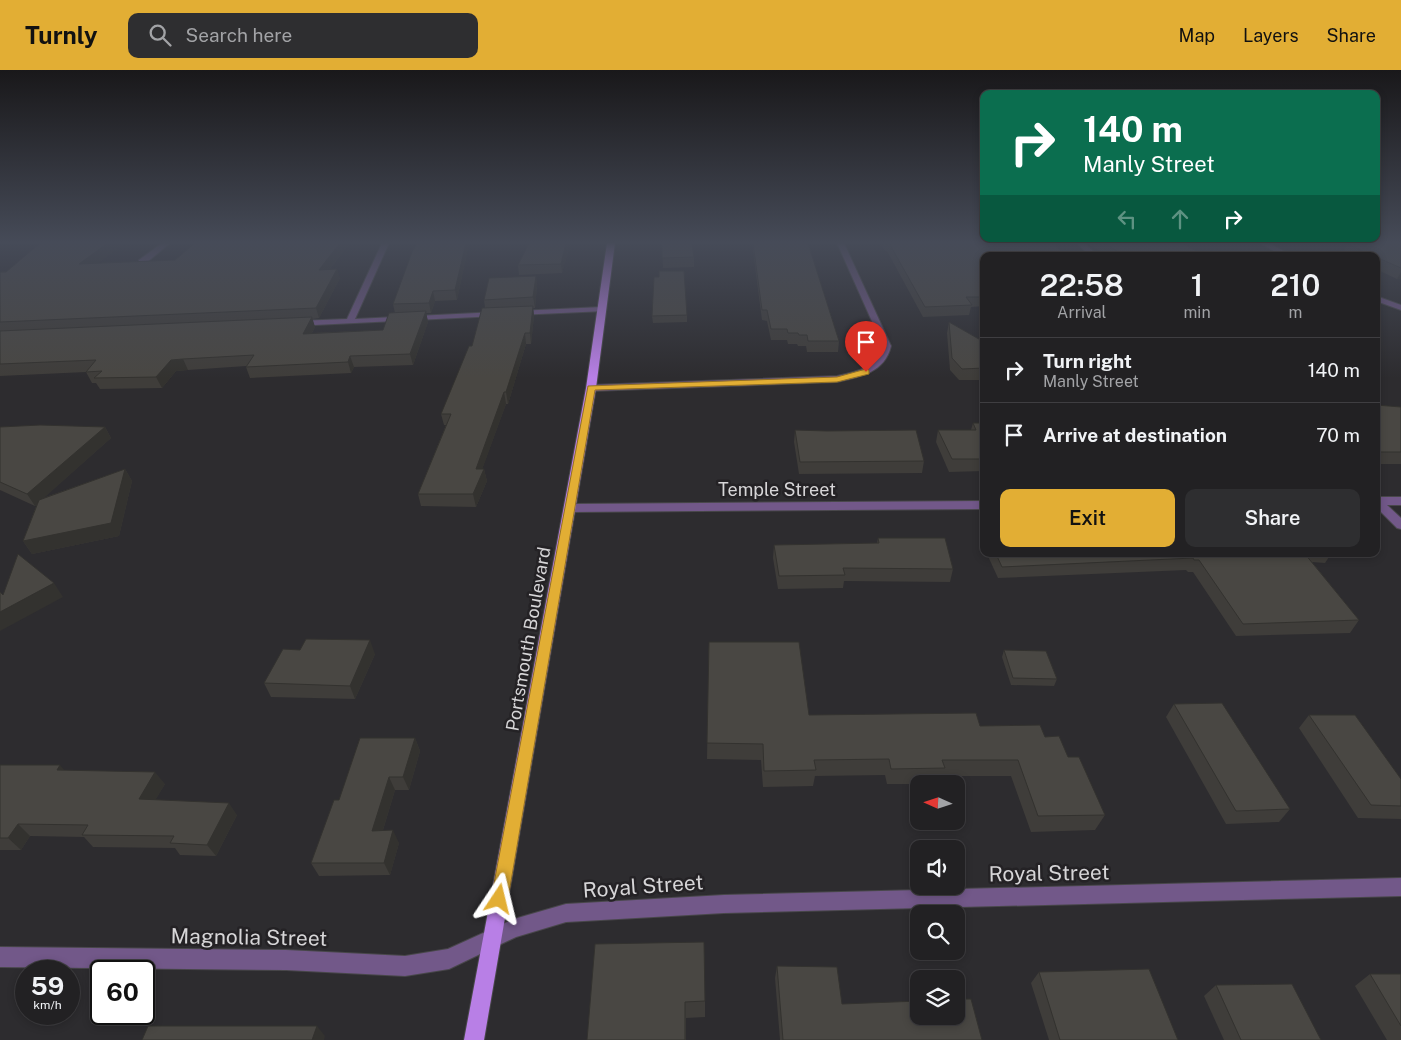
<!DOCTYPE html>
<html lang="en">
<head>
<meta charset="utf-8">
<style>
	body { margin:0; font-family:"Public Sans",sans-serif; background:#2e2e30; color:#f1f3f6; height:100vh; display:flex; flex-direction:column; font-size:19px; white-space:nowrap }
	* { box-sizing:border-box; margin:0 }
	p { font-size:16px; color:#a2a3a6 }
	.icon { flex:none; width:28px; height:28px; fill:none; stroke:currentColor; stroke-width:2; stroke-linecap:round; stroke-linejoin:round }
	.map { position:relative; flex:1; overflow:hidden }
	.details { position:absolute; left:980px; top:182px; width:400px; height:305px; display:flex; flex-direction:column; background:#222123; border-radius:10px; box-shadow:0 2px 8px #0003,0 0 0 1px #3f3e41 }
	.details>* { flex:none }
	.banner { position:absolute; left:980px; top:20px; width:400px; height:152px; border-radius:10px; box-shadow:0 2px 8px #0003,0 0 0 1px #3f3e41; background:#0b6e4f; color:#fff; overflow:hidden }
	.needle { width:32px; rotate:273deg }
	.buttons { position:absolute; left:910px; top:705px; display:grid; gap:10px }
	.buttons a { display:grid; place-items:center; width:55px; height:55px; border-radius:10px; background:#222123; box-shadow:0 2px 8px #0003,0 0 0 1px #3f3e41; font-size:25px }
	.speed { position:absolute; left:15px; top:890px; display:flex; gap:10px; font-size:25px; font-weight:700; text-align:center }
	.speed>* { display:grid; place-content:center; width:65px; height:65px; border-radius:50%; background:#222123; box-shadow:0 2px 8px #0003,0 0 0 1px #3f3e41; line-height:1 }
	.speed small { font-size:12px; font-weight:400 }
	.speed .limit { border:2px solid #111; border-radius:8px; background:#fff; color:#111 }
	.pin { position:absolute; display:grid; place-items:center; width:42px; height:42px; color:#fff; margin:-51px -21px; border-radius:50% 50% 50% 0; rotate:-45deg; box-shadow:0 0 5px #0007 }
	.pin .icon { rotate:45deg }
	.me { position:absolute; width:55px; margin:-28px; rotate:10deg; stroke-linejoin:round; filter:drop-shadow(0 0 4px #0008) }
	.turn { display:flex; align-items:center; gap:18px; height:105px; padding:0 20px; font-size:22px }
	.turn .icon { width:65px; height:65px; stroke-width:2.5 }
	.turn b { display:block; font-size:35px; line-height:42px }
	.lanes { display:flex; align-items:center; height:48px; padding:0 20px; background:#0003; justify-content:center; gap:25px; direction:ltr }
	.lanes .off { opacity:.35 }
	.eta { display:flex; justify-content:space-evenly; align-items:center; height:85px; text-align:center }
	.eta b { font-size:30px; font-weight:600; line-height:35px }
	.primary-button { display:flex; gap:10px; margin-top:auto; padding:10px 20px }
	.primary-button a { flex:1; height:58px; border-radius:10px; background:#e2ae34; color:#111; font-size:20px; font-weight:600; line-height:58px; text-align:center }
	.primary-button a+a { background:#2e2e30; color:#f1f3f6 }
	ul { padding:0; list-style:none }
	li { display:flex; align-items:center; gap:15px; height:65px; padding:0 20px; border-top:1px solid #3f3e41 }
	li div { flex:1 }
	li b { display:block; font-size:19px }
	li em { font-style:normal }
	header { display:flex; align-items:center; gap:30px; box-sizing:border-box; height:70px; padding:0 25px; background:#e2ae34; color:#111 }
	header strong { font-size:24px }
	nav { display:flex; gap:28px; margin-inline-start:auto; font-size:18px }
	.search { width:350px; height:45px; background:#2e2e30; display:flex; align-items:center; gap:12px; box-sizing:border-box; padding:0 18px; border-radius:10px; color:#a2a3a6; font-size:19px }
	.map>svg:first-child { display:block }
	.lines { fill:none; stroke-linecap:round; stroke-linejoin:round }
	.minor-casing { stroke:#48474a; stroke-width:2 }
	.primary-casing { stroke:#48474a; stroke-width:2 }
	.minor { fill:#725889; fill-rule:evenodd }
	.primary { fill:#b87fe6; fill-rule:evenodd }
	.wall { fill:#3f3d3a }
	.shaded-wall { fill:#33322f }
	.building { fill:#494743; stroke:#33322f }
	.route { fill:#e2ae34; stroke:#937122 }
	.labels { text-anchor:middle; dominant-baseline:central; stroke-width:5; stroke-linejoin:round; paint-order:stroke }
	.street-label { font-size:18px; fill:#d6d5d7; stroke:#242225 }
	.near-street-label { font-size:21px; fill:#d6d5d7; stroke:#242225 }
</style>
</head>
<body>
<header>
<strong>Turnly</strong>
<div class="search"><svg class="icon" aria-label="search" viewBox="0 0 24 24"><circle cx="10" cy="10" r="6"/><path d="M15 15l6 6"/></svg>Search here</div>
<nav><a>Map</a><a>Layers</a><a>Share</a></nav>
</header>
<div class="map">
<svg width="1401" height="970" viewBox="0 0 1401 970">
	<rect width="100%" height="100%" fill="#2d2c2f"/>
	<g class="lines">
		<defs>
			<g id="minor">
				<polygon points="162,173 170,173 145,194 139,194 139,190"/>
				<polygon points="382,173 389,173 355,249 497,242 501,244 497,246 294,256 293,254 297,251 347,249"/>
				<path d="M837,173h7l47,103c-6,26 -30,31 -54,36l-246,9 -5,-3 5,-3 246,-9c20,-4 40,-8 46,-30z"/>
				<polygon points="1077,173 1084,173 1098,186 1090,186"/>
				<polygon points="1260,173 1269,173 1292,186 1283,186"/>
				<polygon points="1376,226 1401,235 1401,240 1376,231"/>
				<polygon points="602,237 605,237 605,241 517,245 513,243 517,241"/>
				<polygon points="1376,427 1401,427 1401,435 1387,435 1401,448 1401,459 1397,458 1376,437"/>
				<polygon points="984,431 984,439 571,442 565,438 571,434"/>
				<polygon points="1401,808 1401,826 724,843 566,852 516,867 449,899 405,906 286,900 0,897 0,877 286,880 405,886 448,879 514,849 566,834 724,825"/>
			</g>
			<polygon id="primary" points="607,173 615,173 596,318 484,970 464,970 586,318"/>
		</defs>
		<use href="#minor" class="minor-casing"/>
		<use href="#primary" class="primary-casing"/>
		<use href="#minor" class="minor"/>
		<use href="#primary" class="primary"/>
	</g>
	<g class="wall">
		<polygon points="195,173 350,173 330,199 340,208 319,248 312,249 315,257 312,263 383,260 395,243 393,234 417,173 469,173 457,230 435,231 431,243 426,243 428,252 413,295 354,297 351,303 250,308 246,297 246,296 188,300 176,301 162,318 100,319 96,313 92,313 86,302 0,306 0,202 98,193 175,190"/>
		<polygon points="529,173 570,173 562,203 519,205 518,195"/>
		<polygon points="662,173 694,187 694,197 663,198"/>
		<polygon points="752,173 808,173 839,271 838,282 807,282 806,276 798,276 797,274 788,274 787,270 771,270 767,251 762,250"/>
		<polygon points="880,173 1054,173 984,186 984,236 971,237 969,245 923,247 887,181 885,181"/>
		<polygon points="1087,173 1182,173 1205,186 1108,186"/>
		<polygon points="1401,173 1401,209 1397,209 1376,199 1376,186 1348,186 1343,184 1347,174"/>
		<polygon points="536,206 537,216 535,238 533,238 534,246 531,274 526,274 508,334 506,334 482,399 484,399 487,411 476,437 421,436 418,424 446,355 444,355 441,344 472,276 485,238 484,230"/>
		<polygon points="687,245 687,252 653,253 652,246"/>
		<polygon points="949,252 984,272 984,310 959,310 950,300 947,263"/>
		<polygon points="1376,335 1401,337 1401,394 1376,394"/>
		<polygon points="973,353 984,353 984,401 949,402 936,372 938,360 971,360"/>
		<polygon points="0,357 105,357 111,368 43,428 125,399 132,411 119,466 32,484 23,471 37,434 35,436 0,420"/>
		<polygon points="795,360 924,391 922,403 799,404 794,372"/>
		<polygon points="878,468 953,499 950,512 844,511 843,518 778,519 773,488 774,475 877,473"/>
		<polygon points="987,484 1331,484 1325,493 1312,492 1359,550 1350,563 1236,566 1193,502 1188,502 1186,500 998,508"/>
		<polygon points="709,572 809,645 1045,667 1068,687 1105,745 1095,760 1031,762 1011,706 942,706 939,714 887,714 885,705 815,706 813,716 763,717 761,690 707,689"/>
		<polygon points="1004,580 1057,609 1054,616 1011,615 1002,587"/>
		<polygon points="375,584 355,629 271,627 264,613"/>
		<polygon points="1174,634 1290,739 1279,752 1226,754 1166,647"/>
		<polygon points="1309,645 1401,709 1401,749 1358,748 1299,658"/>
		<polygon points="415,668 420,681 409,720 395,720 383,760 399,773 390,805 319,806 311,793 339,730"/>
		<polygon points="0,695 64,700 165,714 155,730 237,745 216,786 180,785 175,778 93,777 84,767 30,766 21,780 0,780"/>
		<polygon points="595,874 705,931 705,947 686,948 686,970 587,970"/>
		<polygon points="777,896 842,934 982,970 780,970 775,908"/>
		<polygon points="1039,902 1178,970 1049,970 1031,913"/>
		<polygon points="1370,904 1401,904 1401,970 1387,970 1355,916"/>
		<polygon points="1216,915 1321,970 1224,970 1204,926"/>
	</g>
	<g class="shaded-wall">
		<polygon points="108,173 125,173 84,204 79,194"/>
		<polygon points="340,173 350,173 322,209 319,200"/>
		<polygon points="466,173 469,173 457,230 455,220"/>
		<polygon points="566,173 570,173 562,203 561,194"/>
		<polygon points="337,199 340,208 319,248 316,238"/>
		<polygon points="1401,202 1401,209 1397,209"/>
		<polygon points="536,206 537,216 535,238 533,227"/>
		<polygon points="433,221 435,231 431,243 429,233"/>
		<polygon points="533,236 534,246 531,274 530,263"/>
		<polygon points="426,241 428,252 413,295 410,284"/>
		<polygon points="312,247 315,257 306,274 303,264"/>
		<polygon points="525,263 526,274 508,334 506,322"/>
		<polygon points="350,286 354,297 351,303 348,292"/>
		<polygon points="183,289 188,300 176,301 162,318 156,307 171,290"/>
		<polygon points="504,322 506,334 478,411 476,399"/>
		<polygon points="105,357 111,368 35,436 27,424"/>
		<polygon points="125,399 132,411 119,466 32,484 23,471"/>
		<polygon points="484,399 487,411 476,437 473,424"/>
		<polygon points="54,513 63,527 0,561 0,542"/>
		<polygon points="370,570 375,584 355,629 350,616"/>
		<polygon points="415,668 420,681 409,720 403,707"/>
		<polygon points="60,695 71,708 57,700"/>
		<polygon points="155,702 165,714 149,741 139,729"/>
		<polygon points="389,707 395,720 379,773 372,761"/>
		<polygon points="229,733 237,745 216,786 207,775"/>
		<polygon points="18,754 30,766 21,780 8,768"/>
		<polygon points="393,760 399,773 390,805 384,793"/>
		<polygon points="317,956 325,966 324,970 312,970"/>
	</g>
	<g class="building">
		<polygon points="40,173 108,173 79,194 175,190 195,173 340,173 319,200 337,199 316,238 0,252 0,202 6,202"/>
		<polygon points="417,173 466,173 455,220 433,221 429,233 393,234 412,182"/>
		<polygon points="529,173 566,173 561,194 518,195"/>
		<polygon points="662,173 692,173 694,187 662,188"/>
		<polygon points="753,173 808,173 839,271 808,271 807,265 799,265 798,263 788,263 787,259 771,259 767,240 762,240"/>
		<polygon points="889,173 1054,173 1065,186 984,186 984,227 966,227 972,235 925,237"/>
		<polygon points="1104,173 1182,173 1205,186 1125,186"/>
		<polygon points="1401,173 1401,198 1376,187 1376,186 1374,186 1347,174"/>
		<polygon points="659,201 684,201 687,245 652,246 654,207 659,207"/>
		<polygon points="536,206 533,227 484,230 489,208"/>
		<polygon points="533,236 530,263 525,263 506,322 504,322 476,399 484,399 473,424 418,424 451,344 441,344 469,276 472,276 482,238"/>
		<polygon points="426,241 410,284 350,286 348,292 246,297 254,285 183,289 171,290 156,307 94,308 102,301 86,302 96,290 0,294 0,261 312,247 303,264 383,260 389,243"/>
		<polygon points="949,252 984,272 984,298 962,299 952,288"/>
		<polygon points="1376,335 1401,337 1401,382 1378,382 1376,381 1376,340 1380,340 1376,337"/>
		<polygon points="973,353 984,353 984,389 952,389 938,360 976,360"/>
		<polygon points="40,355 105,357 27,424 0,412 0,357"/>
		<polygon points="795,360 827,361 916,360 924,391 800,392"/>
		<polygon points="125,399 111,453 23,471 39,430"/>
		<polygon points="878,468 945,468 953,499 843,498 845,505 779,506 774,475 879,473"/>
		<polygon points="18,484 54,513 0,542 0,522 3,525"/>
		<polygon points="996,484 1305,484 1359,550 1243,554 1199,490 1194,490 1193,488 1002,497"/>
		<polygon points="306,569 370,570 350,616 264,613 283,579 300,580"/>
		<polygon points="709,572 799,572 809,645 976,643 980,656 1040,655 1045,667 1059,666 1068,687 1079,687 1105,745 1038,746 1018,690 942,690 945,698 891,699 889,689 814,690 816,700 764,701 763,674 707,673"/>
		<polygon points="1004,580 1046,581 1057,609 1013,608"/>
		<polygon points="1222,633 1290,739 1236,741 1174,634"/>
		<polygon points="1309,645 1355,645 1401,709 1401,736 1371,735"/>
		<polygon points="360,668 415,668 403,707 389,707 372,761 393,760 384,793 311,793 334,730 339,730"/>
		<polygon points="0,695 60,695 57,700 155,702 139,729 229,733 207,775 170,773 174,766 82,765 88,755 18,754 8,768 0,768"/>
		<polygon points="704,872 705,931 685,932 685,970 587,970 595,874"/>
		<polygon points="777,896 837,897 842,934 919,931 919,946 956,946 956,929 971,929 982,970 783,970"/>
		<polygon points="1149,899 1178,970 1060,970 1039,902"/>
		<polygon points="1370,904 1401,904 1401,956"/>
		<polygon points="1292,914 1321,970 1241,970 1216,915"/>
		<polygon points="148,956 317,956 312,970 142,970"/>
	</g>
	<linearGradient id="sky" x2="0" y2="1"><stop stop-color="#19181a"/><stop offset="0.56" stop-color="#464b58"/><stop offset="1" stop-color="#464b58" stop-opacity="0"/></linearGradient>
	<rect width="1401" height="308" fill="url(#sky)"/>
	<polygon class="route" points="866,299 869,300 869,304 837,312 595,320 508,829 505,835 499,837 493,835 491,829 588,316 837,307"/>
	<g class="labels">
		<g class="street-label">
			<text x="777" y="419">Temple Street</text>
			<text transform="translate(528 569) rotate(-80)">Portsmouth Boulevard</text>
		</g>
		<g class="near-street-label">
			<text transform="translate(1049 803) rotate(-1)">Royal Street</text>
			<text transform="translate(643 816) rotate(-4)">Royal Street</text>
			<text transform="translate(249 867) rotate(1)">Magnolia Street</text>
		</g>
	</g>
</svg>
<div class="buttons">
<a><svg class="needle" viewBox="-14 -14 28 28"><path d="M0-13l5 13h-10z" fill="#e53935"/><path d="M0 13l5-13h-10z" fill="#a2a3a6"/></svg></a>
<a><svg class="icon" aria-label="sound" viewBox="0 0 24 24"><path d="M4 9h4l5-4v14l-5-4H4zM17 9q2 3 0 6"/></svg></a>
<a><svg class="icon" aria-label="search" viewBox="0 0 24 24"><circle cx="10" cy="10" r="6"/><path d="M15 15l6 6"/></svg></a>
<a><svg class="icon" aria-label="layers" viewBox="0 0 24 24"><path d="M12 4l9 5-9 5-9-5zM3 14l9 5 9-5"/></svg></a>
</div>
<div class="speed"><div>59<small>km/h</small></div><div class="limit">60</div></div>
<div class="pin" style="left:866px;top:302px;background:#d93025"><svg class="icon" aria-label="arrive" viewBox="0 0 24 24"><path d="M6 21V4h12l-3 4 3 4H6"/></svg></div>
<svg class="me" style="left:499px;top:829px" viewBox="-20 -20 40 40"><path d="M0-17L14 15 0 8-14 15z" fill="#e2ae34" stroke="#fff" stroke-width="4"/></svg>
<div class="banner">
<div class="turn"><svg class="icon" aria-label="right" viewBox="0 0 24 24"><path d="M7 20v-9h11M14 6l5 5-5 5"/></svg><div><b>140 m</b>Manly Street</div></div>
<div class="lanes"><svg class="icon off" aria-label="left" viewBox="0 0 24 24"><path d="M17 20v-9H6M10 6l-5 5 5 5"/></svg><svg class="icon off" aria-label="ahead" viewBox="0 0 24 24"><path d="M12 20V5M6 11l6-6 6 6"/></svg><svg class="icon" aria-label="right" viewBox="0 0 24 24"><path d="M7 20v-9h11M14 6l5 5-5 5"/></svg></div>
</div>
<section class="details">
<div class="eta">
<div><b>22:58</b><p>Arrival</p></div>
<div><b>1</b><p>min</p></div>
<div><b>210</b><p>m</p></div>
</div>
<ul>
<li><svg class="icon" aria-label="right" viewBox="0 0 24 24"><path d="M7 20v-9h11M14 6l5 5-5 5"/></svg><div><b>Turn right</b><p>Manly Street</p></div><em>140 m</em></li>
<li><svg class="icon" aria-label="arrive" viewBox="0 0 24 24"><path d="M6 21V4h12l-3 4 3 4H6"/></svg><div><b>Arrive at destination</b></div><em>70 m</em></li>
</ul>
<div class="primary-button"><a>Exit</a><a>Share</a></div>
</section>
</div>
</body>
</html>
